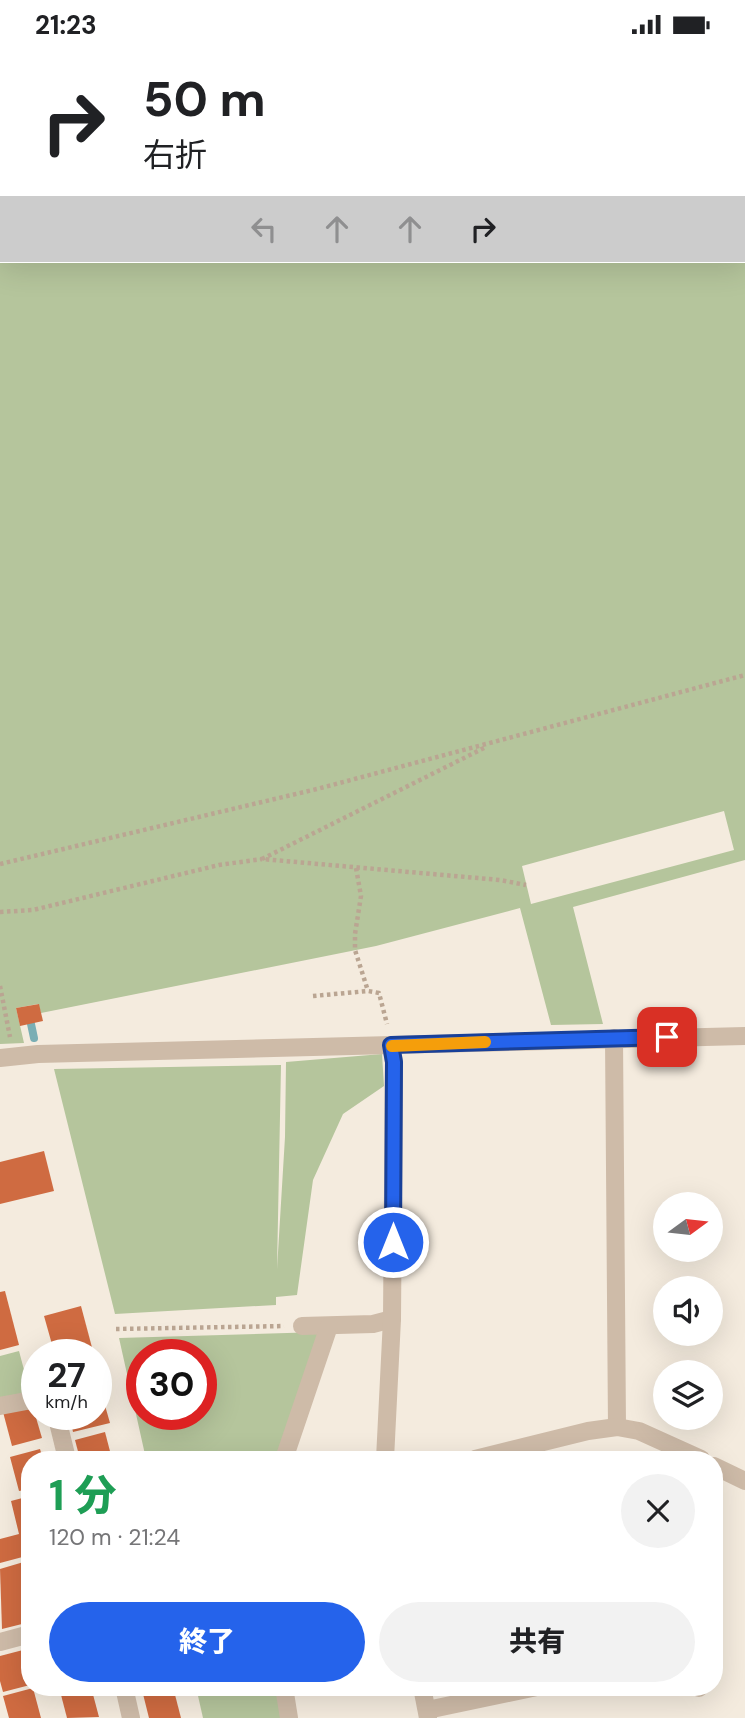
<!DOCTYPE html>
<html lang="ja">
<head>
<meta charset="utf-8">
<style>
	body { margin:0; font-family:"DM Sans","Noto Sans JP",sans-serif; background:#f2f2f2; color:#202124; height:100vh; display:flex; flex-direction:column; font-size:26px; white-space:nowrap }
	* { box-sizing:border-box; margin:0 }
	p { font-size:23px; color:#757577 }
	.icon { flex:none; width:38px; height:38px; fill:none; stroke:currentColor; stroke-width:2; stroke-linecap:round; stroke-linejoin:round }
	.map { position:relative; flex:1; overflow:hidden }
	.panel { position:absolute; left:21px; top:1402px; width:702px; height:245px; display:flex; flex-direction:column; background:#fff; border-radius:28px; box-shadow:0 7px 28px #0002 }
	.panel>* { flex:none }
	.top-card { position:absolute; left:0px; top:0px; width:746px; height:214px; box-shadow:0 7px 28px #0002; background:#fff; color:#202124; overflow:hidden }
	.needle { width:46px; rotate:75deg }
	.controls { position:absolute; left:653px; top:1143px; display:grid; gap:14px }
	.controls a { display:grid; place-items:center; width:70px; height:70px; border-radius:50%; background:#fff; box-shadow:0 7px 28px #0002; font-size:35px }
	.speed { position:absolute; left:21px; top:1290px; display:flex; gap:14px; font-size:35px; font-weight:700; text-align:center }
	.speed>* { display:grid; place-content:center; width:91px; height:91px; border-radius:50%; background:#fff; box-shadow:0 7px 28px #0002; line-height:1 }
	.speed small { font-size:18px; font-weight:400 }
	.speed .limit { border:10px solid #d22; background:#fff; color:#111 }
	.pin { position:absolute; display:grid; place-items:center; width:60px; height:60px; color:#fff; margin:-30px; border-radius:14px; box-shadow:0 4px 10px #0006 }
	.me { position:absolute; width:77px; margin:-38px; rotate:0deg; stroke-linejoin:round; filter:drop-shadow(0 0 5px #0008) }
	.turn { display:flex; align-items:center; gap:24px; height:147px; padding:0 28px; font-size:32px }
	.turn .icon { width:91px; height:91px; stroke-width:2.5 }
	.turn b { display:block; font-size:49px; line-height:60px }
	.lanes { display:flex; align-items:center; height:66px; padding:0 28px; background:#0003; justify-content:center; gap:35px; direction:ltr }
	.lanes .off { opacity:.35 }
	.round { display:grid; place-items:center; flex:none; width:74px; height:74px; border-radius:37px; background:#f2f2f2 }
	.overview { display:flex; align-items:center; justify-content:space-between; height:119px; padding:0 28px }
	h1 { font-size:42px; font-weight:800; line-height:52px; color:#1e9e55 }
	.cta { display:flex; gap:14px; margin-top:auto; padding:14px 28px }
	.cta a { flex:1; height:80px; border-radius:42px; background:#2563eb; color:#fff; font-size:28px; font-weight:800; line-height:80px; text-align:center }
	.cta a+a { background:#f2f2f2; color:#202124 }
	.status { display:flex; justify-content:space-between; align-items:center; height:49px; padding:0 35px; background:#fff; direction:ltr }
	.status svg { height:19px; fill:currentColor }
	.map>svg:first-child { display:block }
	.green { fill:#b5c59c; fill-rule:evenodd }
	.lines { fill:none; stroke-linecap:round; stroke-linejoin:round }
	.stream { stroke:#7aaeb4; stroke-width:8 }
	.building { fill:#cf6b41 }
	.path { stroke:#baa592; stroke-width:4.5; stroke-dasharray:3.5 3.5; stroke-linecap:butt }
	.minor { stroke:#cebba8; stroke-width:18 }
	.route-casing { stroke:#184099; stroke-width:18 }
	.route { stroke:#2563eb; stroke-width:12 }
	.slow { stroke:#f59e0b; stroke-width:12 }
</style>
</head>
<body>
<div class="status"><b>21:23</b><svg viewBox="0 0 49 12"><path d="M0 12V9h3v3zM5 12V6h3v6zM10 12V3h3v9zM15 12V0h3v12zM26 1h20v11H26zM47 4h2v5h-2z"/></svg></div>
<div class="map">
<svg width="745" height="1669" viewBox="0 0 745 1669">
	<rect width="100%" height="100%" fill="#f4ebde"/>
	<g class="green">
		<path d="M0,0h745v811l-172,47 30,117 -52,1 -31,-117 -144,38 -335,67 -3,-9 -22,4 8,35 -24,1zM2,2h742v210h-742zM724,762l10,39 -203,54 -9,-38z"/>
		<polygon points="382,1005 384,1037 343,1065 313,1131 297,1246 276,1248 276,1256 115,1265 54,1020 281,1016 277,1220 285,1088 286,1013"/>
		<path d="M320,1283l-43,127h-131l-27,-121zM142,1306h59v59h-59z"/>
		<polygon points="19,1302 31,1347 0,1355 0,1307"/>
		<polygon points="196,1638 276,1638 281,1669 203,1669"/>
	</g>
	<g class="lines">
		<polyline class="stream" points="31,975 34,989"/>
	</g>
	<g class="building">
		<polygon points="39,955 43,972 20,977 16,959"/>
		<polygon points="44,1102 54,1142 0,1155 0,1113"/>
		<polygon points="5,1242 19,1296 0,1301 0,1243"/>
		<polygon points="81,1257 94,1306 55,1306 44,1267"/>
		<polygon points="96,1325 110,1374 73,1383 69,1365 96,1365"/>
		<polygon points="32,1355 42,1389 12,1397 3,1363"/>
		<polygon points="105,1383 112,1410 80,1410 75,1391"/>
		<polygon points="40,1400 43,1410 30,1410 30,1440 19,1442 10,1408"/>
		<polygon points="30,1447 30,1506 0,1514 0,1490 19,1485 11,1452"/>
		<polygon points="27,1512 30,1523 30,1573 2,1580 0,1520"/>
		<polygon points="23,1601 30,1625 30,1636 3,1643 0,1632 0,1607"/>
		<polygon points="73,1638 91,1638 99,1668 67,1669 60,1642"/>
		<polygon points="168,1638 173,1638 181,1669 149,1669 143,1645"/>
		<polygon points="33,1639 41,1669 9,1669 3,1647"/>
	</g>
	<g class="lines">
		<g class="path">
			<polyline points="484,699 262,810 500,831 526,836"/>
			<polyline points="0,815 317,740 745,626"/>
			<polyline points="356,819 361,847 355,885 355,901 368,942"/>
			<polyline points="0,863 33,861 219,816 262,810"/>
			<polyline points="0,937 10,988"/>
			<polyline points="313,947 368,942 379,944 387,975"/>
			<polyline points="116,1280 284,1277"/>
		</g>
		<g class="minor">
			<polyline points="614,989 617,1378"/>
			<polyline points="0,1009 38,1005 745,987"/>
			<polyline points="302,1277 373,1275 392,1270"/>
			<polyline points="0,1357 37,1350"/>
			<polyline points="56,1365 67,1410"/>
			<polyline points="284,1410 329,1277"/>
			<polyline points="385,1410 392,1270 394,1013 391,996"/>
			<polyline points="475,1410 588,1382 617,1378 639,1382 701,1410"/>
			<polyline points="714,1417 745,1432"/>
			<polyline points="0,1593 30,1585"/>
			<polyline points="124,1638 131,1669"/>
			<polyline points="284,1638 289,1669"/>
			<polyline points="422,1638 428,1669"/>
			<polyline points="698,1638 699,1639"/>
			<polyline points="427,1661 537,1638"/>
		</g>
	</g>
	<g class="lines">
		<defs>
			<polyline id="route" points="393,1193 394,1013 391,996 667,988"/>
		</defs>
		<use href="#route" class="route-casing"/>
		<use href="#route" class="route"/>
		<polyline class="slow" points="392,997 485,993"/>
	</g>
</svg>
<div class="controls">
<a><svg class="needle" viewBox="-14 -14 28 28"><path d="M0-13l5 13h-10z" fill="#e53935"/><path d="M0 13l5-13h-10z" fill="#757577"/></svg></a>
<a><svg class="icon" aria-label="sound" viewBox="0 0 24 24"><path d="M4 9h4l5-4v14l-5-4H4zM17 9q2 3 0 6"/></svg></a>
<a><svg class="icon" aria-label="layers" viewBox="0 0 24 24"><path d="M12 4l9 5-9 5-9-5zM3 14l9 5 9-5"/></svg></a>
</div>
<div class="speed"><div>27<small>km/h</small></div><div class="limit">30</div></div>
<div class="pin" style="left:667px;top:988px;background:#d93025"><svg class="icon" aria-label="arrive" viewBox="0 0 24 24"><path d="M6 21V4h12l-3 4 3 4H6"/></svg></div>
<svg class="me" style="left:393px;top:1193px" viewBox="-20 -20 40 40"><circle r="17" fill="#2563eb" stroke="#fff" stroke-width="3"/><path d="M0-11L8 9 0 5-8 9z" fill="#fff"/></svg>
<div class="top-card">
<div class="turn"><svg class="icon" aria-label="right" viewBox="0 0 24 24"><path d="M7 20v-9h11M14 6l5 5-5 5"/></svg><div><b>50 m</b>右折</div></div>
<div class="lanes"><svg class="icon off" aria-label="left" viewBox="0 0 24 24"><path d="M17 20v-9H6M10 6l-5 5 5 5"/></svg><svg class="icon off" aria-label="ahead" viewBox="0 0 24 24"><path d="M12 20V5M6 11l6-6 6 6"/></svg><svg class="icon off" aria-label="ahead" viewBox="0 0 24 24"><path d="M12 20V5M6 11l6-6 6 6"/></svg><svg class="icon" aria-label="right" viewBox="0 0 24 24"><path d="M7 20v-9h11M14 6l5 5-5 5"/></svg></div>
</div>
<section class="panel">
<div class="overview"><div><h1>1 分</h1><p>120 m · 21:24</p></div><a class="round"><svg class="icon" aria-label="close" viewBox="0 0 24 24"><path d="M6 6l12 12M18 6L6 18"/></svg></a></div>
<div class="cta"><a>終了</a><a>共有</a></div>
</section>
</div>
</body>
</html>
